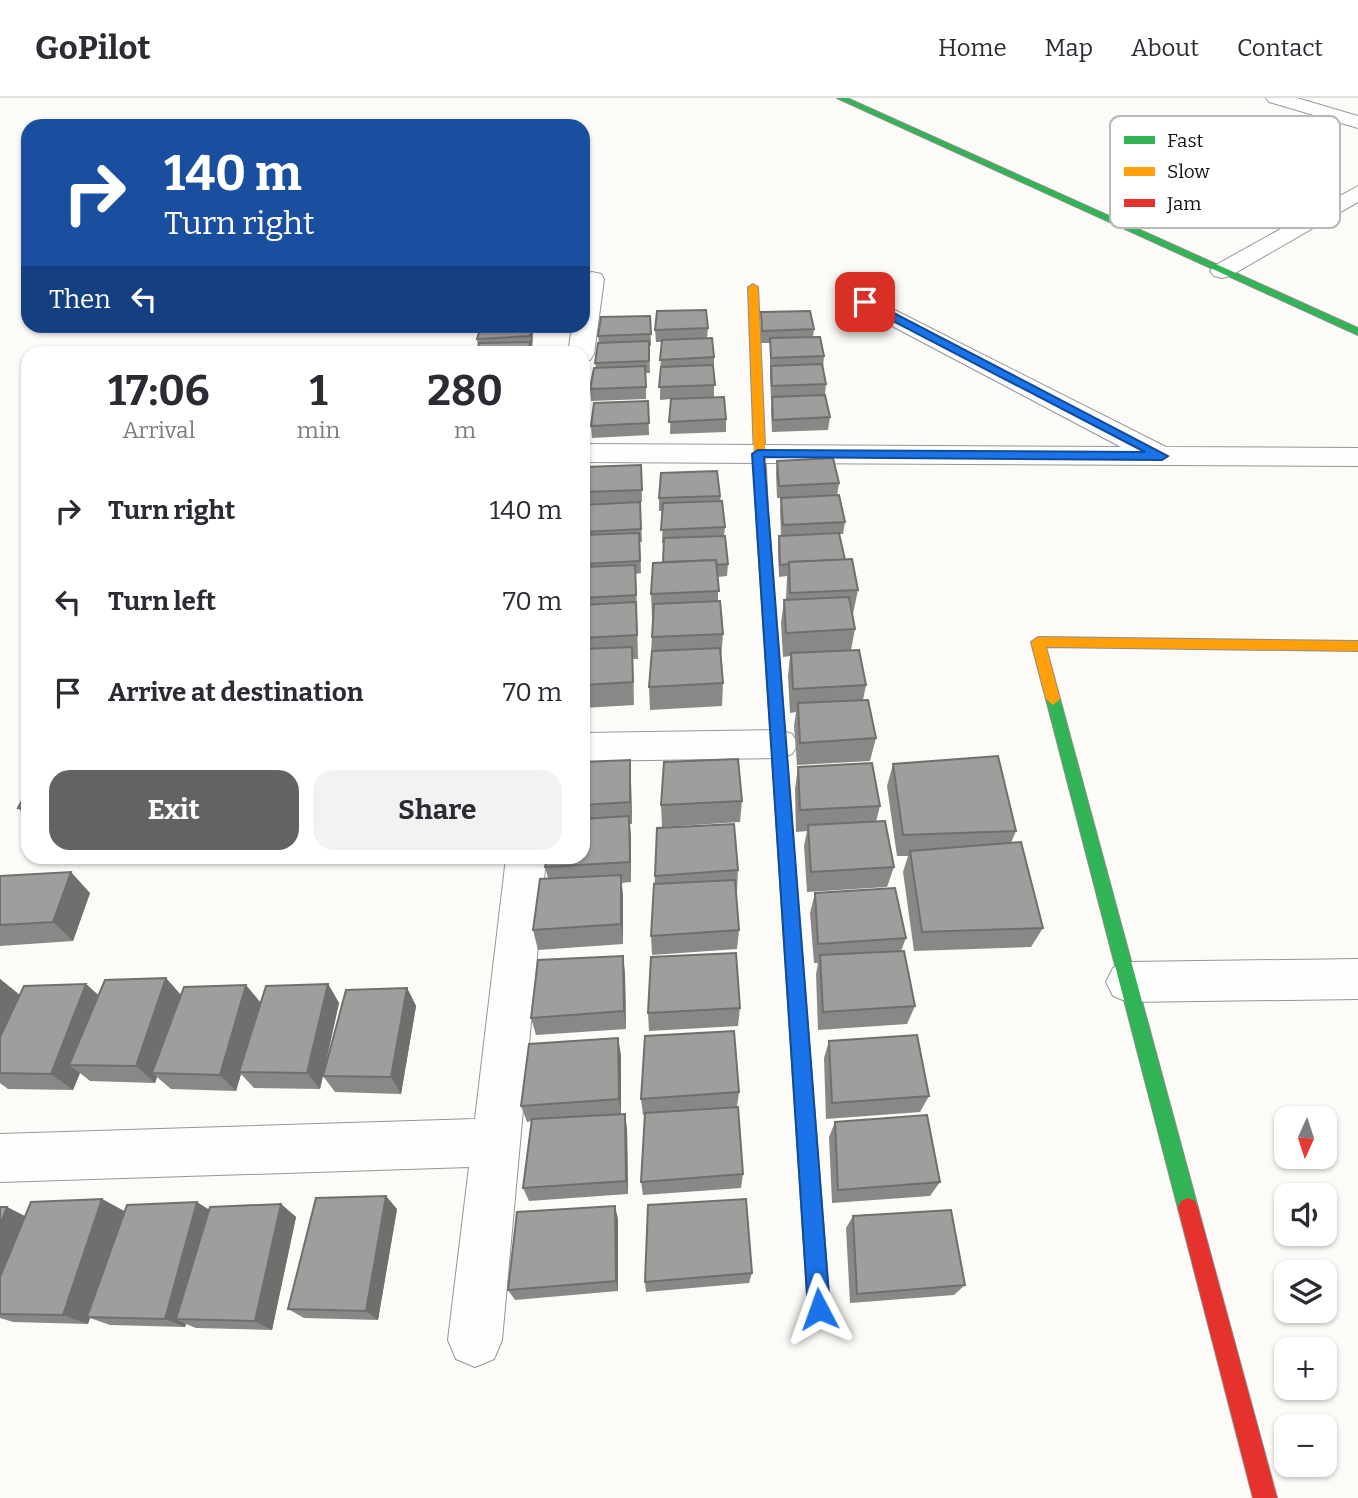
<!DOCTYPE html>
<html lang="en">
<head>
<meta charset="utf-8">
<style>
	body { margin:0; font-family:Bitter,serif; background:#f2f2f3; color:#2b2b33; height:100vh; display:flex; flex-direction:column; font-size:26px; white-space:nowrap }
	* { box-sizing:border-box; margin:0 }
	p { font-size:23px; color:#7c7c81 }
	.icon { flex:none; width:38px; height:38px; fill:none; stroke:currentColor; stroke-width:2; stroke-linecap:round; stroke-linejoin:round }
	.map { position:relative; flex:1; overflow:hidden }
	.details { position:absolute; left:21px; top:248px; width:569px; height:518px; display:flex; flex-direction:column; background:#fff; border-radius:21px; box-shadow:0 2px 5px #0004 }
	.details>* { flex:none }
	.top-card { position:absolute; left:21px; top:21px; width:569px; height:214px; border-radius:21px; box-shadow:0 2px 5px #0004; background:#1a4fa0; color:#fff; overflow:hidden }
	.needle { width:46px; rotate:183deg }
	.buttons { position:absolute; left:1274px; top:1008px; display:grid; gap:14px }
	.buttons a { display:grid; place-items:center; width:63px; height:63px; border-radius:14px; background:#fff; box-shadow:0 2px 5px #0004; font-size:35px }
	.pin { position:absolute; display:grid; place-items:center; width:60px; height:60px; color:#fff; margin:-30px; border-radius:14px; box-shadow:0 4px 10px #0006 }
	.me { position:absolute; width:77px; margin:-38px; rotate:356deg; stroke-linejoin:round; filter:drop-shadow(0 0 5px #0008) }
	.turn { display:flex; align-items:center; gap:24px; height:147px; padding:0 28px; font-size:32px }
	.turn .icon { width:91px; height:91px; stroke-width:2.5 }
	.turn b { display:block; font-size:49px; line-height:60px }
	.then { display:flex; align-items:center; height:66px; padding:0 28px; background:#0003; gap:14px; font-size:26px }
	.eta { display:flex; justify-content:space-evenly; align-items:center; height:119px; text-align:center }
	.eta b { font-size:42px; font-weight:700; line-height:49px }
	.primary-button { display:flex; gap:14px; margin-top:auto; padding:14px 28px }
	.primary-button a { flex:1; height:80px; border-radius:21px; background:#636362; color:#fff; font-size:28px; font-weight:700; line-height:80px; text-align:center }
	.primary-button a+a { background:#f2f2f3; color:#2b2b33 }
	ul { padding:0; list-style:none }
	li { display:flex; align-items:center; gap:21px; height:91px; padding:0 28px }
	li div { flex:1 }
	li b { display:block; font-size:26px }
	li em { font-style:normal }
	header { display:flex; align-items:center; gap:42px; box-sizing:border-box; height:98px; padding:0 35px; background:#fff; border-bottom:2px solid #e1e1e2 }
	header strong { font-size:33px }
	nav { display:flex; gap:38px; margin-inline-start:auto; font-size:24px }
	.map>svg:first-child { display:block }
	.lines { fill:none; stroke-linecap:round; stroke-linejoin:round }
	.street-casing { stroke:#979695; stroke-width:2 }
	.fast-casing { stroke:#8d8d8b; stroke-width:2 }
	.slow-casing { stroke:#8d8d8b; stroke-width:2 }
	.jam-casing { stroke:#8d8d8b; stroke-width:2 }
	.street { fill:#fffefe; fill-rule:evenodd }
	.fast { fill:#30b455; fill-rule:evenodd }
	.slow { fill:#ff9f0a; fill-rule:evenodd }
	.jam { fill:#e5322d; fill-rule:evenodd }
	.wall { fill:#8a8886 }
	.shaded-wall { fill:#706f6d }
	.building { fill:#a09e9c; stroke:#706f6d; stroke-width:2 }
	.route { fill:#1a73e8; stroke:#114b97; stroke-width:2 }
	.key { fill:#fff; stroke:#b8b8b8; stroke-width:2 }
	.key-label { font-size:19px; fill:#111 }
</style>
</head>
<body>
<header>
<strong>GoPilot</strong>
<nav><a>Home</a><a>Map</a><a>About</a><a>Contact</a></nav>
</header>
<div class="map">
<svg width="1358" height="1400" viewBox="0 0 1358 1400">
	<rect width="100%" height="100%" fill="#fcfbf7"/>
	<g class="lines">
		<defs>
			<g id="street">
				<polygon points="1266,0 1297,0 1358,18 1358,30 1269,4"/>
				<polygon points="1358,88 1358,104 1230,178 1222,180 1214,178 1210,173 1214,168"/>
				<polygon points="592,174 601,176 604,181 594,256 590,262 583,263 583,256 568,256 572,228 583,228 583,177"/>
				<polygon points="865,197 1166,349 1358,350 1358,368 583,364 583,346 1121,349 856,209 853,204 856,199"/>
				<polygon points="779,632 792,636 798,646 792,656 779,660 583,663 583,635"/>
				<polygon points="506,760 546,760 502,1242 494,1261 475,1269 456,1261 448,1242 469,1069 0,1084 0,1036 475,1021"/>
				<polygon points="1358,861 1358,901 1128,904 1113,898 1106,884 1113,870 1128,864"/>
			</g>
			<g id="fast">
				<polygon points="837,0 847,0 1358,230 1358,237"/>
				<polygon points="1053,595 1060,601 1198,1110 1195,1117 1188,1120 1181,1117 1178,1110 1046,601"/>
				<polygon points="787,758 793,760 795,765 830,1211 827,1219 819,1222 811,1219 808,1211 779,765 781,760"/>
			</g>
			<g id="slow">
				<polygon points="753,186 758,189 768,415 762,419 756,415 748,189"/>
				<polygon points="1038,539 1358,543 1358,553 1046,549 1060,601 1053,607 1046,601 1031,544"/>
			</g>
			<g id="jam">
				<polygon points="762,411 768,415 795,765 793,770 787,772 781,770 779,765 756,415"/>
				<polygon points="1188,1100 1195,1103 1198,1110 1277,1400 1253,1400 1178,1110 1181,1103"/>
			</g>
		</defs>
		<use href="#street" class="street-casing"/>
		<use href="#fast" class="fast-casing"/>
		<use href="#slow" class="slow-casing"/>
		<use href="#jam" class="jam-casing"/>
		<use href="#street" class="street"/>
		<use href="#fast" class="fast"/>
		<use href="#slow" class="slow"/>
		<use href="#jam" class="jam"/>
	</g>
	<g class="wall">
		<polygon points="761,214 814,231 813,239 824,258 823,270 826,286 825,297 830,319 828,332 772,334 771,312 772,301 771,301 770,280 770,245 761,245"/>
		<polygon points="650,218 651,248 649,248 650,275 646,275 646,301 591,303 590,291 596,270 595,265 599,245 598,238"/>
		<polygon points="708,230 707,240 714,259 714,300 726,321 726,334 670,336 671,301 660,302 661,244 656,244 655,232"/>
		<polygon points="533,232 532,251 478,249 477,241"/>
		<polygon points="648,303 649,337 592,340 591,328"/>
		<polygon points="777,363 839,385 837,398 845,424 843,436 839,436 845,462 858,492 853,516 852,516 855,531 851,552 866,587 863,602 876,640 870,663 797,667 794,628 796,614 790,615 788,578 790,558 783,559 781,525 784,502 786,501 787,478 779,479 778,450 779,438 781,438 780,412 781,400 807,399 777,400 776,375"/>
		<polygon points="641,367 642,404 615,405 640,404 642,444 640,444 641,475 636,476 638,561 633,561 634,607 583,610 583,379"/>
		<polygon points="720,398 725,429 724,438 728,466 727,478 718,479 718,503 723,536 721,560 723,585 722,608 650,612 649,589 653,520 652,520 651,496 663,464 664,445 662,445 663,413 659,413 659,400"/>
		<polygon points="583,664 631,684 632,726 630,726 631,784 621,785 623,846 538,852 533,832 548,780 545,769 583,760"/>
		<polygon points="893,666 1016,733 1011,745 1043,830 1031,849 914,853 903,774 908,758 897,758 887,688"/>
		<polygon points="798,669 880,708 876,724 894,769 887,789 807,794 804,748 807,733 796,734 795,691"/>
		<polygon points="28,691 28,721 18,710"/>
		<polygon points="742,703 740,724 662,729 661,707"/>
		<polygon points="738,772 737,793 736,793 739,832 737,851 652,857 651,838 655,778"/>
		<polygon points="0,778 90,795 73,843 0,848"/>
		<polygon points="815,795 906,840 901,853 915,908 907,926 818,932 816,876 818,865 814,865 810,815"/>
		<polygon points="623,858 625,877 626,931 536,937 531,920"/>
		<polygon points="0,881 20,897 86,886 98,897 181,896 260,905 328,886 339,905 325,968 407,890 416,908 401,996 335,994 323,978 320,991 254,990 241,976 236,993 171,991 157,979 155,985 90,983 80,975 73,992 8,991 0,985"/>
		<polygon points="740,910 738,928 649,933 648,915"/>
		<polygon points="829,943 929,998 920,1014 826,1021 824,960"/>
		<polygon points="621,957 621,1016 627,1031 628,1096 529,1103 523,1090 531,1023 527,1024 521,1008"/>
		<polygon points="739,994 737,1009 743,1076 741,1090 643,1097 641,1084 645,1017 643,1017 641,1001"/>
		<polygon points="835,1024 940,1084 930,1098 832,1105 829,1039"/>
		<polygon points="102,1101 124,1113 117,1133 209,1112 281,1106 296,1119 272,1232 196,1230 186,1226 185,1229 110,1227 90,1220 88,1226 13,1224 0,1220 0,1109 7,1109 25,1118"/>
		<polygon points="397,1111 378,1222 304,1220 288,1211"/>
		<polygon points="853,1118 965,1187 954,1197 850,1205 846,1130"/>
		<polygon points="618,1121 618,1193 515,1202 508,1192"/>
		<polygon points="752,1175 749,1185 646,1194 645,1184"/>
	</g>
	<g class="shaded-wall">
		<polygon points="531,228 533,228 533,232 532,251 530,238"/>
		<polygon points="630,662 631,684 632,726 630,704"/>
		<polygon points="629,718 631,739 631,784 630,764"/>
		<polygon points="71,774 90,795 73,843 53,824"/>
		<polygon points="621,777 623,797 623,846 621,826"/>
		<polygon points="623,858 625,877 626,931 624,913"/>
		<polygon points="166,880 183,899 152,975 157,979 155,985 136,968"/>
		<polygon points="0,881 22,899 0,952"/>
		<polygon points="86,886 106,904 69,967 80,975 73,992 51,976"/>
		<polygon points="328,886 339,905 320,991 307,975"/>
		<polygon points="246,887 261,905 239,974 241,976 236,993 220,977"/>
		<polygon points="407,890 416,908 401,996 391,979"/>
		<polygon points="618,940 621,957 621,1017 619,1001"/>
		<polygon points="625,1016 627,1031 628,1096 626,1083"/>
		<polygon points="386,1098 397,1111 378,1222 366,1213"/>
		<polygon points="102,1101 124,1113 90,1219 87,1219 90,1220 88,1226 63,1217"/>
		<polygon points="197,1104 216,1116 176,1221 186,1226 185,1229 165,1221"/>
		<polygon points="281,1106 296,1119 272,1232 255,1223"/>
		<polygon points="615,1108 618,1121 618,1193 616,1183"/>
		<polygon points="7,1109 32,1122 0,1209 0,1127"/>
	</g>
	<g class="building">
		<polygon points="706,212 708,230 655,232 657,213"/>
		<polygon points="810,213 814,231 762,233 761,214"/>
		<polygon points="650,218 651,236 598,238 601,219"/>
		<polygon points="481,228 531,228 530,238 477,241"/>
		<polygon points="820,239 824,258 771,260 770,240"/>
		<polygon points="712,240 714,259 660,262 662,242"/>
		<polygon points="649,243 649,263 595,265 598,245"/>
		<polygon points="530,244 529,256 477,256 479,245"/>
		<polygon points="822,266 826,286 772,288 771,268"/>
		<polygon points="713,267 715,287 659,289 661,269"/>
		<polygon points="645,268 646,289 590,291 594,270"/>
		<polygon points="825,297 830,319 773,322 772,299"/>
		<polygon points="724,299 726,321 669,324 671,301"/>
		<polygon points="648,303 649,325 591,328 594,305"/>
		<polygon points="833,360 839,385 779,388 777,363"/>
		<polygon points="641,367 642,392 583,394 583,379 584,369"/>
		<polygon points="717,373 720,398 659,400 661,375"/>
		<polygon points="839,397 845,424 783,427 781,400"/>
		<polygon points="722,403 725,429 661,432 663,405"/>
		<polygon points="640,404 641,431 583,434 583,407"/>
		<polygon points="639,435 640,463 583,466 583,437"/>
		<polygon points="839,435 845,462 789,464 789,466 780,467 779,438"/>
		<polygon points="725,438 728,466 717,467 716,462 663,464 664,440"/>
		<polygon points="852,461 858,492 790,495 789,464"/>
		<polygon points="716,462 719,493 651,496 653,465"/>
		<polygon points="635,467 636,497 583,500 583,469"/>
		<polygon points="849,499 855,531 786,535 784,502"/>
		<polygon points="720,503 723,536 652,539 654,506"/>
		<polygon points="636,504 637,537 583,540 583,507"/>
		<polygon points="632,549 633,584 583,587 583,551"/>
		<polygon points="720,550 723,585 649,589 652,553"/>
		<polygon points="859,552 866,587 793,591 791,555"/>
		<polygon points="868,602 876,640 800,645 798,605"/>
		<polygon points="998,658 1016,733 903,737 893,666"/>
		<polygon points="738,661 742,703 661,707 664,664"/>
		<polygon points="630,662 630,704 583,707 583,664"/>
		<polygon points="872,665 880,708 800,712 798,669"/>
		<polygon points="28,691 28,710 18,710"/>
		<polygon points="629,718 630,764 545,769 547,760 583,760 583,721"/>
		<polygon points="885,723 894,769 811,774 808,727"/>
		<polygon points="734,726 738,772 655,778 657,730"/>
		<polygon points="1021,744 1043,830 922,834 910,753"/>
		<polygon points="71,774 53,824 0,827 0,778"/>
		<polygon points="621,777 621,826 533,832 540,781"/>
		<polygon points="735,782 739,832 651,838 654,786"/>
		<polygon points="895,790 906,840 818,846 815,795"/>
		<polygon points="904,853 915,908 823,914 820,857"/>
		<polygon points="736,855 740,910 648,915 651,859"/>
		<polygon points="623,858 624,913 531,920 538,862"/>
		<polygon points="166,880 136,968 69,967 105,882"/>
		<polygon points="86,886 51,976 0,975 0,939 24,888"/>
		<polygon points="328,886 307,975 239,974 266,888"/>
		<polygon points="246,887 220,977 152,975 184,889"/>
		<polygon points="407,890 391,979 323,978 346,892"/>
		<polygon points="734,933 739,994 641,1001 645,938"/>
		<polygon points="917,937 929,998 832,1005 829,943"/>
		<polygon points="618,940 619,1001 521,1008 529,946"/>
		<polygon points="738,1009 743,1076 641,1084 645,1015"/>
		<polygon points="625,1016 626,1083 523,1090 532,1021"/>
		<polygon points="927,1017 940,1084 838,1092 835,1024"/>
		<polygon points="386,1098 366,1213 288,1211 316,1100"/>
		<polygon points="102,1101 63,1217 0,1216 0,1179 31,1104"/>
		<polygon points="746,1101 752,1175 645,1184 648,1107"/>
		<polygon points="197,1104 165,1221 87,1219 127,1107"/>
		<polygon points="281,1106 255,1223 176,1221 210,1109"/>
		<polygon points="615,1108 616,1183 508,1192 517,1114"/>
		<polygon points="0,1109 7,1109 0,1127"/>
		<polygon points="951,1112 965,1187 857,1196 853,1118"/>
	</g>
	<polygon class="route" points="862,202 869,202 1168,358 1162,362 764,359 830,1211 827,1219 819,1222 811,1219 808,1211 752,356 758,352 1145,354 862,207"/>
	<rect x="1110" y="18" width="230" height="112" rx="10" class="key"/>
	<rect x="1124" y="38" width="31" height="8" fill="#30b455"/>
	<rect x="1124" y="69" width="31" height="9" fill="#ff9f0a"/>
	<rect x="1124" y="101" width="31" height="8" fill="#e5322d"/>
	<g class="key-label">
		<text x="1167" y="49">Fast</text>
		<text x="1167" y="80">Slow</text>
		<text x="1167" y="112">Jam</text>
	</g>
</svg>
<div class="buttons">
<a><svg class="needle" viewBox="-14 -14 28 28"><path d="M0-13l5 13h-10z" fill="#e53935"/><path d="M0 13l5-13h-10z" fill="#7c7c81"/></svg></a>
<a><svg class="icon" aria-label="sound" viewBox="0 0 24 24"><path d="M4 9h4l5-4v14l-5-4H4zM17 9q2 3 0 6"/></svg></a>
<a><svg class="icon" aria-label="layers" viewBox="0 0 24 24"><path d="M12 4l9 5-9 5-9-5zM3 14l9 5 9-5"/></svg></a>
<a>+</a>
<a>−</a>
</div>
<div class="pin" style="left:865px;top:204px;background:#d93025"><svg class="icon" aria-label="arrive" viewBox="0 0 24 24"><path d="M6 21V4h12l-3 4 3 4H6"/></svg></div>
<svg class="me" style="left:819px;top:1211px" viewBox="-20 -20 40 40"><path d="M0-17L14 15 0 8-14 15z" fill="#1a73e8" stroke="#fff" stroke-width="4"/></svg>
<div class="top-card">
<div class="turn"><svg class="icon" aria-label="right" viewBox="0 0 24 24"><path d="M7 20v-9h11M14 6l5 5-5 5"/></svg><div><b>140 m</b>Turn right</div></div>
<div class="then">Then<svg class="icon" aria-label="left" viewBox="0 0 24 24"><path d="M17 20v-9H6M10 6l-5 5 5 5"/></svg></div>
</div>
<section class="details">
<div class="eta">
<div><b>17:06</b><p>Arrival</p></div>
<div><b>1</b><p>min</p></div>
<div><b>280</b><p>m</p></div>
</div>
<ul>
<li><svg class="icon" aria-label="right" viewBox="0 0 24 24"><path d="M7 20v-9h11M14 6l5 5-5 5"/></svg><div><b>Turn right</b></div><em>140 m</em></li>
<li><svg class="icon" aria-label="left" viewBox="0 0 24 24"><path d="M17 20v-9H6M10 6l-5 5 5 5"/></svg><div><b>Turn left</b></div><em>70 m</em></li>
<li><svg class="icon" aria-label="arrive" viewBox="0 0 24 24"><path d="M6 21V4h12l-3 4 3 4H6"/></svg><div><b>Arrive at destination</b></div><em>70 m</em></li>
</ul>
<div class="primary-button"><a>Exit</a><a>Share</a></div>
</section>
</div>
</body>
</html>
